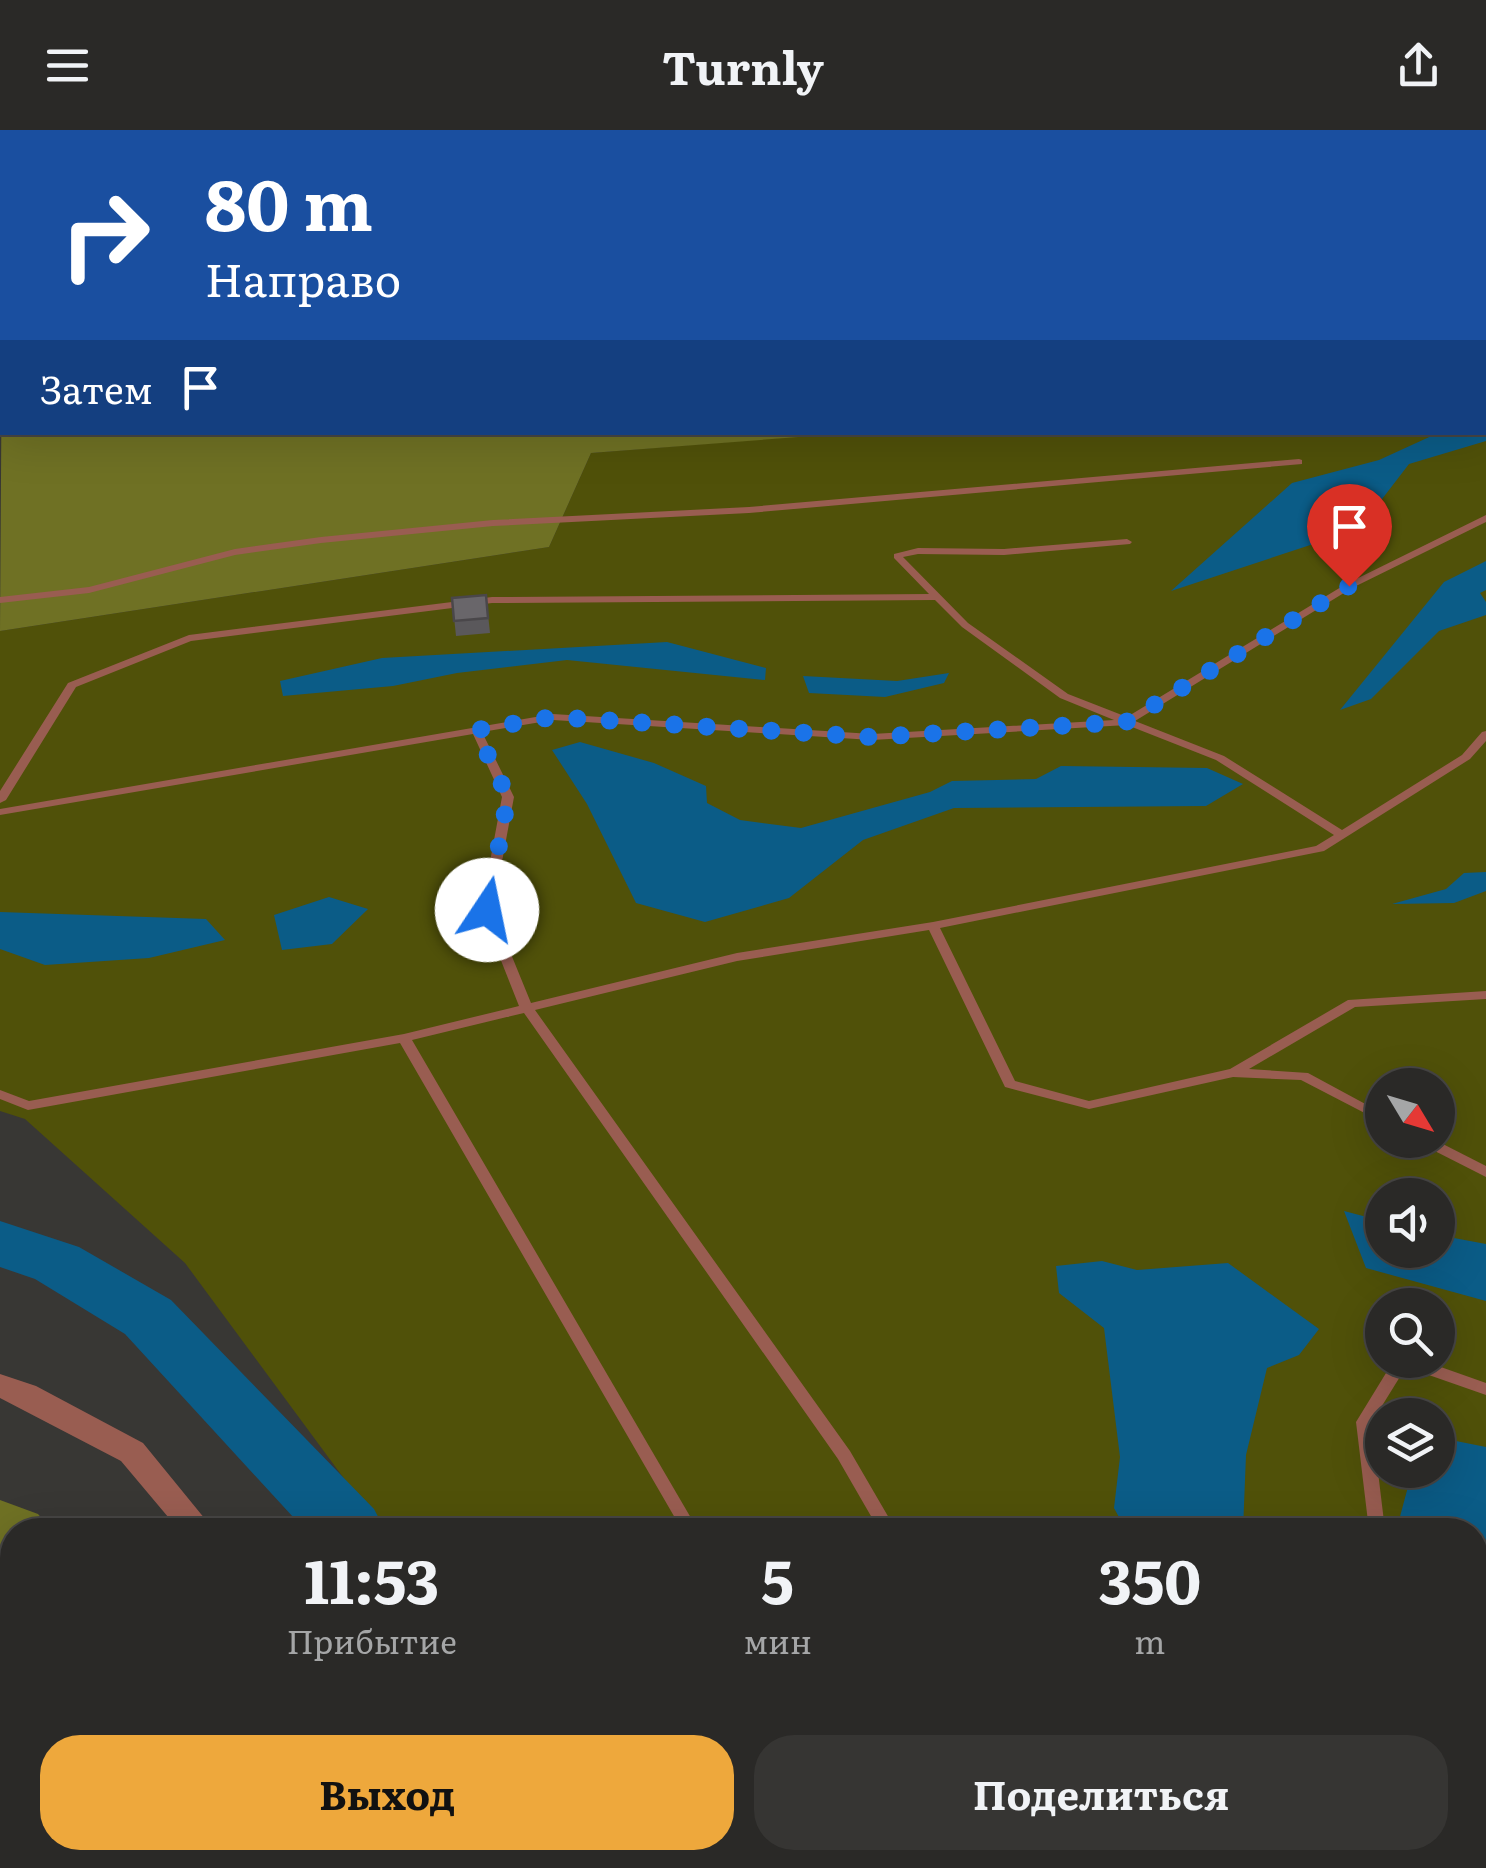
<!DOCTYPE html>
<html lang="ru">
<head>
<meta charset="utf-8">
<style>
	body { margin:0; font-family:Literata,serif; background:#363533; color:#f1f3f6; height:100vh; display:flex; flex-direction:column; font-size:38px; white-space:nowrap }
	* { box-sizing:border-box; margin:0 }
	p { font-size:32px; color:#a5a6a7 }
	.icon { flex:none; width:55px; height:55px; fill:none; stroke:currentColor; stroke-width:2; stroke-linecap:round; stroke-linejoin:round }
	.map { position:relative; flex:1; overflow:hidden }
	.side { position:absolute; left:0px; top:1388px; width:1488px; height:352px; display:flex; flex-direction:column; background:#2a2927; border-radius:40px 40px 0 0; box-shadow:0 10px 40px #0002,0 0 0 2px #464544 }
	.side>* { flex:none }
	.guide { position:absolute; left:0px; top:0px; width:1488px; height:305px; box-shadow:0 10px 40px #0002,0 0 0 2px #464544; background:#1a4fa0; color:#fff; overflow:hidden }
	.needle { width:65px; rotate:128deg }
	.controls { position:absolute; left:1365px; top:938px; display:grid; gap:20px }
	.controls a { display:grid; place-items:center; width:90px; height:90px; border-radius:50%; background:#2a2927; box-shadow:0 10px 40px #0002,0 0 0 2px #464544; font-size:50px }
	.pin { position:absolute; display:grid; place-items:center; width:85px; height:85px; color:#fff; margin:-102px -42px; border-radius:50% 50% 50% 0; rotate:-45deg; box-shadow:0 0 10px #0007 }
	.pin .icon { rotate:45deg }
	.me { position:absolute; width:110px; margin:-55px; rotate:11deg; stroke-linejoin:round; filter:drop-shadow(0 0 8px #0008) }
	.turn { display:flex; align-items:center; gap:35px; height:210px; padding:0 40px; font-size:45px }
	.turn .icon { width:130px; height:130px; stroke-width:2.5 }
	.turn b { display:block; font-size:70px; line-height:85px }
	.then { display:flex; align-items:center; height:95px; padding:0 40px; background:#0003; gap:20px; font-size:38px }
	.eta { display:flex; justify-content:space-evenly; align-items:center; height:170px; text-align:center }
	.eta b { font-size:60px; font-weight:700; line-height:70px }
	.action { display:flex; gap:20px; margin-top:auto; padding:20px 40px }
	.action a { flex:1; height:115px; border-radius:40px; background:#eea83c; color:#111; font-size:40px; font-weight:700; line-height:115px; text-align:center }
	.action a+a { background:#363533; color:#f1f3f6 }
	header { display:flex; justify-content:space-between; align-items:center; height:130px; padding:0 40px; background:#2a2927; font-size:45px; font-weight:700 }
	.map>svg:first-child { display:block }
	.green { fill:#505109; fill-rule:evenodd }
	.forest { fill:#6f7124 }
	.water { fill:#0b5c87 }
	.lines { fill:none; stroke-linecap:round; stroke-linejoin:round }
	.river { fill:#0b5c87; fill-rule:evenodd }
	.path-far1 { stroke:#838380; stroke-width:2.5; stroke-dasharray:1 4; stroke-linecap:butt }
	.path { stroke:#838380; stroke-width:4; stroke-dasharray:2.5 6; stroke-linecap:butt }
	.service { fill:#995d51; fill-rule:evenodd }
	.tertiary { fill:#995d51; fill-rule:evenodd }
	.wall { fill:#5a585b }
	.building { fill:#69666a; stroke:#4a474a; stroke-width:2.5 }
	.route { stroke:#1a73e8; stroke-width:18; stroke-dasharray:0 32.4 }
</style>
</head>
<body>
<header><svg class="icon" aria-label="menu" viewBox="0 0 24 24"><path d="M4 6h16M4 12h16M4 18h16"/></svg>Turnly<svg class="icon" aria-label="share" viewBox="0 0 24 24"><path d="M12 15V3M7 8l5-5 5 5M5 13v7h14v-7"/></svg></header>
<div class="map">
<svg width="1486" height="1738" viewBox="0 0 1486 1738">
	<rect width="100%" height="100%" fill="#383734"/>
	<path class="green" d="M1280,0h206v1738h-853l-8,-10h850v-328h-1093l-197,-267 -160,-144 -25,-8v-480l549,-84 42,-94 260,-21h634v-300zM1382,955h56v55h-56zM1382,1065h56v55h-56zM1382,1175h56v55h-56zM1382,1285h56v55h-56z"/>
	<g class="forest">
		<polygon points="214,0 1280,0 1282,2 211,2"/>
		<polygon points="2,195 2,302 851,303 591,323 549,417 0,501"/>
		<polygon points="0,1370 38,1384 52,1400 12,1400 12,1728 234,1728 238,1738 0,1738"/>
	</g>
	<g class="water">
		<polygon points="1486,281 1486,311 1409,334 1359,399 1171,461 1292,353 1379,330 1438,303 1485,302"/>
		<polygon points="1486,431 1486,460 1480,463 1486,472 1486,485 1439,501 1371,569 1340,580 1444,452"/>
		<polygon points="667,512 766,538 765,550 567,530 457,543 393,556 283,566 280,551 382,528"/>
		<polygon points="949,543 944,553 885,567 809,563 803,546 897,551"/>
		<polygon points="580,612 654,633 706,656 707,673 740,690 801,698 930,662 952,651 1036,649 1061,636 1207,638 1243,654 1206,676 954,678 863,710 789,768 705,792 636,773 587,674 552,620"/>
		<polygon points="1486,742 1486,761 1454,773 1392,774 1446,759 1464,743"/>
		<polygon points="329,767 368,779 332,814 282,820 274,785"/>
		<polygon points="0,782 206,789 225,810 149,828 45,835 0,819"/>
		<polygon points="1344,1081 1382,1091 1382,1120 1438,1120 1438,1105 1486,1114 1486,1171 1366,1138"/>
		<polygon points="1102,1131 1137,1140 1228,1133 1319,1199 1299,1225 1267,1238 1246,1325 1243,1400 1126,1400 1114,1378 1120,1327 1104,1198 1059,1163 1056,1136"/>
		<polygon points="1456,1311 1486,1317 1486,1502 1475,1486 1475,1400 1405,1400 1398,1394 1409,1353 1430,1340 1438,1340"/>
	</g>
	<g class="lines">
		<g class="river">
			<polygon points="0,1091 79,1117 171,1170 374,1379 385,1400 305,1400 125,1204 35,1149 0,1137"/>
			<polygon points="529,1728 611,1728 615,1738 533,1738"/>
		</g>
		<polyline class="path-far1" points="1228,0 1233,2"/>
		<polyline class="path" points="0,303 15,302"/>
		<g class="service">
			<polygon points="1299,329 1302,330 1302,334 749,383 493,396 321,413 235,425 89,463 0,473 0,467 89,457 235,419 321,407 493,390 749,377"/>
			<path d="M1486,385v7l-134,66 -217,133 89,35 118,74 120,-75 20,-23 4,-1v10l-16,18 -146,92 -384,77 75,153 74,20 141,-32 118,-69 138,-9v8l-131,8 -106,62 59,4 74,40v9l-81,-42 -68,-3 -144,32 -84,-22 -76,-157 -192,31 -202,49 315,441 46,79h-17l-41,-71 -314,-446 -112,27 286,490h-16l-282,-487 -372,67 -28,-11v-9l29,11 375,-67 115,-28 -38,-96 21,-113 -29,-63 -473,81v-6l553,-95 319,20 242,-14 -54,-22 -98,-71 -27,-27 -443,3 -301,38 -115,46 -70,113 -6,3v-12l68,-108 121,-48 303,-38 437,-3 -35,-36v-4l24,-6 86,1 123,-10 5,3 -2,2 -126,11 -86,-1 -15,3 65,66 100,71 59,23 219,-133zM553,590l319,20 255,-15 89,35 118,75 -18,11 -383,76 -196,31 -206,50 -38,-93 21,-113 -32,-65z"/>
			<polygon points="1417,1010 1435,1010 1486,1036 1486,1047 1419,1013"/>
			<polygon points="1394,1230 1421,1230 1486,1253 1486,1265 1406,1237 1372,1292 1385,1400 1369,1400 1356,1292"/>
			<polygon points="1475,1555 1481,1558 1486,1563 1486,1583 1480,1580 1475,1575"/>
			<polygon points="850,1728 868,1728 872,1738 854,1738"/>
			<polygon points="1073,1728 1092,1728 1097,1738 1078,1738"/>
		</g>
		<g class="tertiary">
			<polygon points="0,1244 36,1256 143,1313 214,1400 179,1400 121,1331 0,1268"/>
			<polygon points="356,1728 394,1728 399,1738 361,1738"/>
		</g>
	</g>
	<polygon class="wall" points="486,465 490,503 456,506 452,468"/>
	<polygon class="building" points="486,465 488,488 454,491 452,468"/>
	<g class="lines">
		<polyline class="route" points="487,780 508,667 476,600 553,587 872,607 1126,592 1349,456"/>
	</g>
</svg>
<div class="controls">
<a><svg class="needle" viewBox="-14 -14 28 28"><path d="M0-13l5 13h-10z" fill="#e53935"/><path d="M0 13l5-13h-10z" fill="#a5a6a7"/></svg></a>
<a><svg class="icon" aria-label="sound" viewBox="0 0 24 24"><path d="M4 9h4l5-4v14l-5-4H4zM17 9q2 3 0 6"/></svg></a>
<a><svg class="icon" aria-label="search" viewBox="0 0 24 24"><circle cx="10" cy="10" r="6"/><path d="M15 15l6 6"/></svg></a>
<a><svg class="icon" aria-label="layers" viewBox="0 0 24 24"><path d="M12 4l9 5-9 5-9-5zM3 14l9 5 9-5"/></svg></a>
</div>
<div class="pin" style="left:1349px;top:456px;background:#d93025"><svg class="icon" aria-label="arrive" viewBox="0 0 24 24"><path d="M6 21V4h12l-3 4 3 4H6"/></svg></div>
<svg class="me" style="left:487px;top:780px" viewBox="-20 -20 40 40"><circle r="19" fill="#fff"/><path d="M0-13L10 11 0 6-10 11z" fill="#1a73e8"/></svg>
<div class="guide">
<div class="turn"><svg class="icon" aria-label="right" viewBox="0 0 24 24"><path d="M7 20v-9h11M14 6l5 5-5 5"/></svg><div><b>80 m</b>Направо</div></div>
<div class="then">Затем<svg class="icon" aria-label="arrive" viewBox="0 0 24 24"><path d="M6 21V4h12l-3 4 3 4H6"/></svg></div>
</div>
<section class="side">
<div class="eta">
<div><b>11:53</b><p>Прибытие</p></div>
<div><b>5</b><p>мин</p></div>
<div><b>350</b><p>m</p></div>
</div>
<div class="action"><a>Выход</a><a>Поделиться</a></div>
</section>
</div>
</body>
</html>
